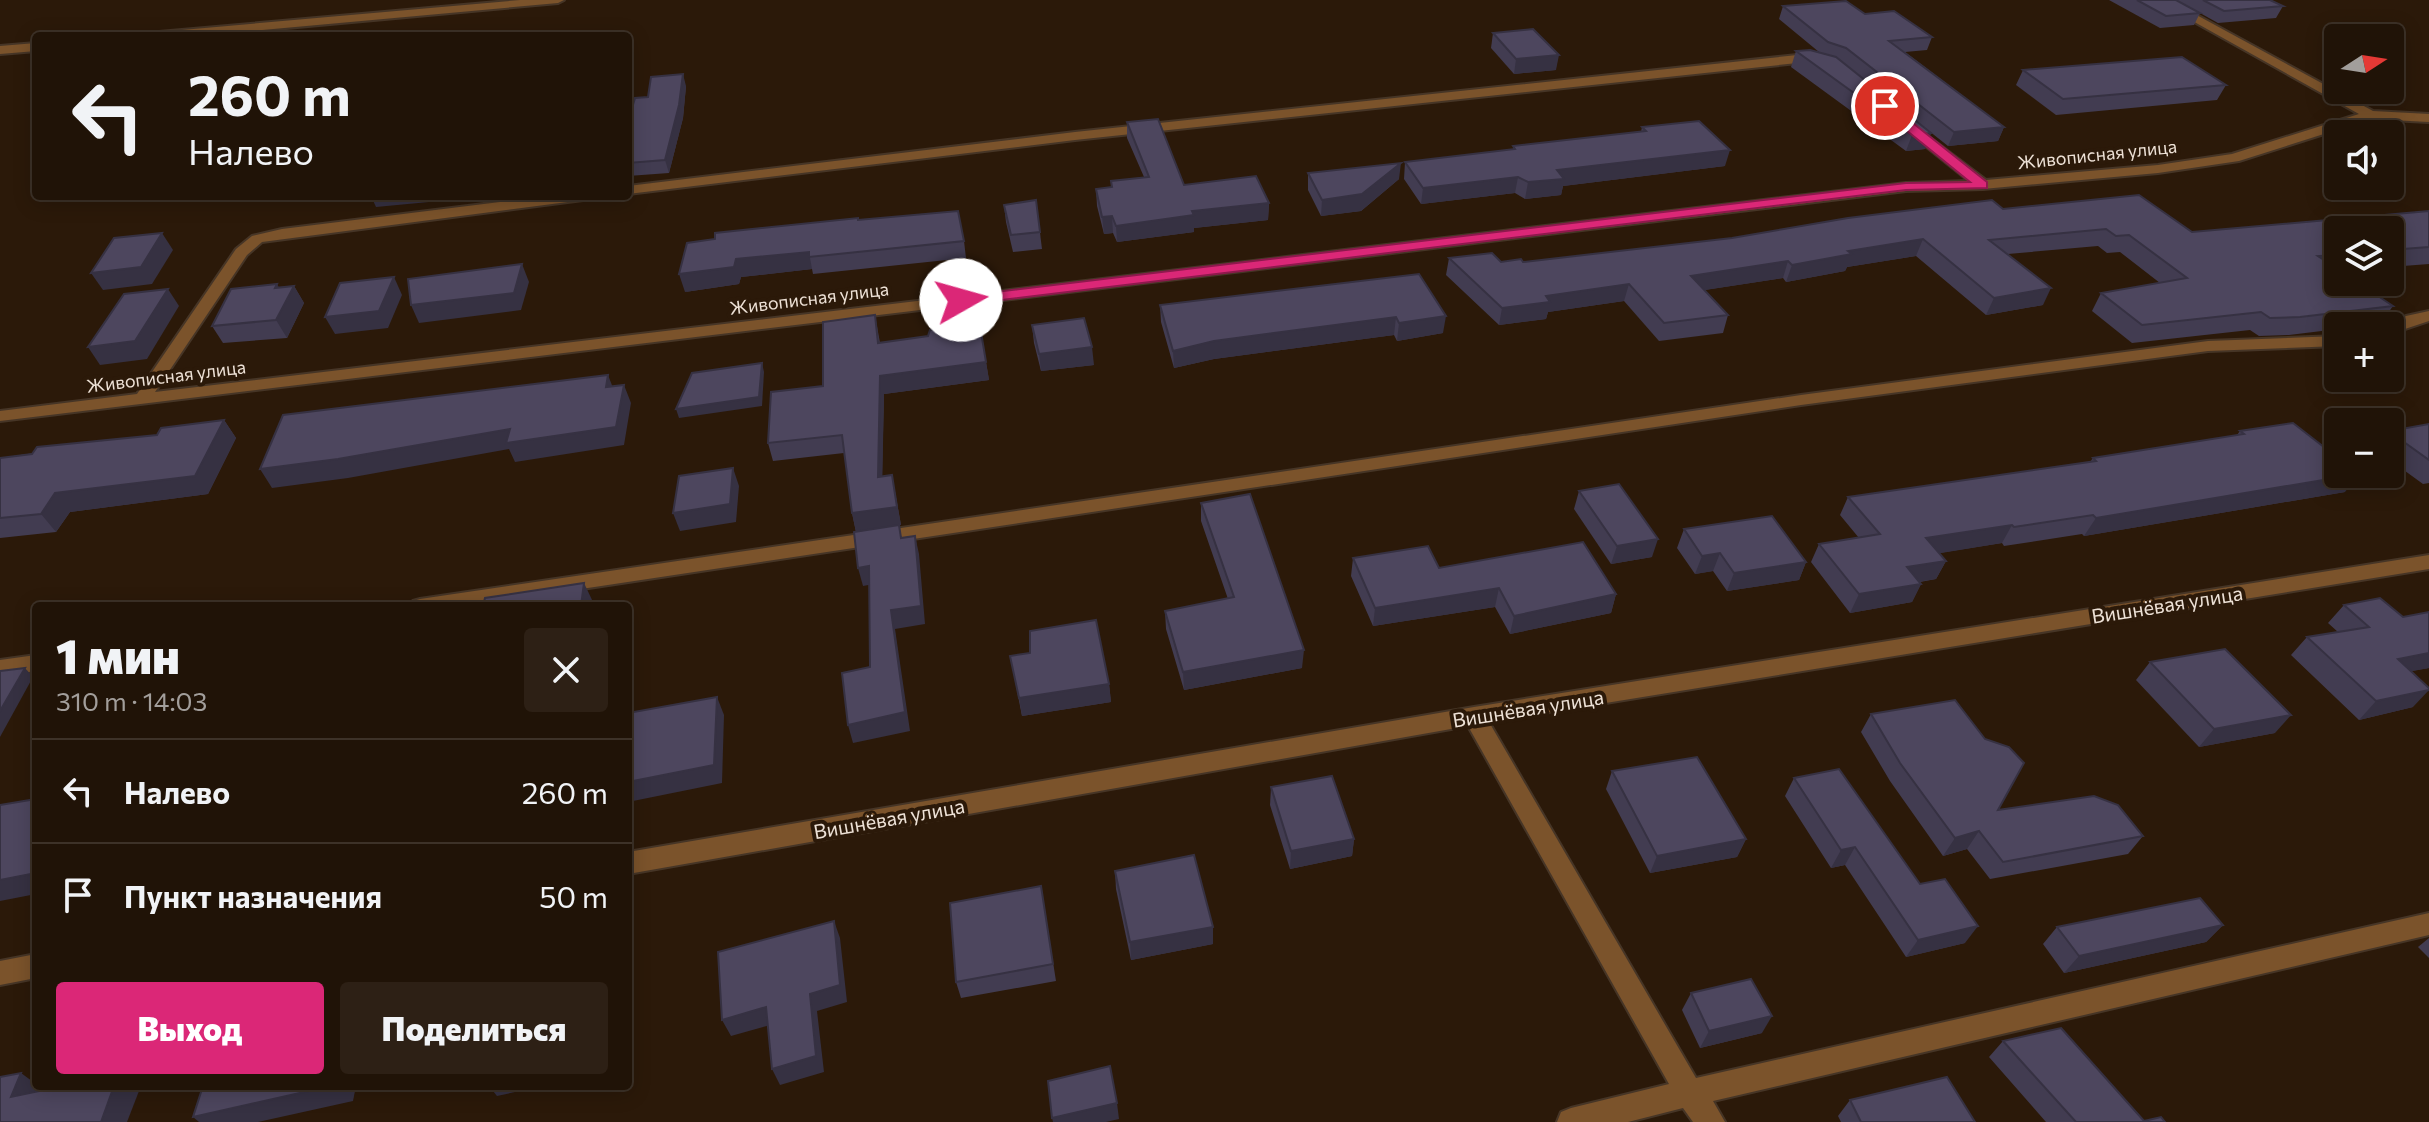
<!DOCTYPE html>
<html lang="ru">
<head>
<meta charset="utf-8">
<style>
	body { margin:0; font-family:Commissioner,sans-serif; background:#2d2015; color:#f1f3f6; height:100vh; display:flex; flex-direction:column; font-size:30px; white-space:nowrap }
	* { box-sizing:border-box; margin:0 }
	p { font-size:26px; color:#a29e9b }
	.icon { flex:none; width:44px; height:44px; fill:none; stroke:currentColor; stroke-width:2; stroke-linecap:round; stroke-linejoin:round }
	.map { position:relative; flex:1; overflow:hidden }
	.details { position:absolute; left:32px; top:602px; width:600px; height:488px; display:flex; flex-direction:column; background:#201307; border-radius:8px; box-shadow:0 4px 20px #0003,0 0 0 2px #3d3228 }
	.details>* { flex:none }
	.top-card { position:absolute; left:32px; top:32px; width:600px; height:168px; border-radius:8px; box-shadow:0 4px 20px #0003,0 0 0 2px #3d3228; background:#201307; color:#f1f3f6; overflow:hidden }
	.needle { width:52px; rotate:78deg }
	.controls { position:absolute; left:2324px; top:24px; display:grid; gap:16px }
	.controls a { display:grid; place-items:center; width:80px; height:80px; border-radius:8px; background:#201307; box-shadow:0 4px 20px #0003,0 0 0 2px #3d3228; font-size:40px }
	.pin { position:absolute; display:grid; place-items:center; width:68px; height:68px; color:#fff; margin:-34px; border:4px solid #fff; border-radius:50%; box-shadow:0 2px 8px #0007 }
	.me { position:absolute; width:88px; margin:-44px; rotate:83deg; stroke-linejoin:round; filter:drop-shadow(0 0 6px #0008) }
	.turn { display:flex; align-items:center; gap:28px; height:168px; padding:0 24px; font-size:36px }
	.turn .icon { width:104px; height:104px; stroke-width:2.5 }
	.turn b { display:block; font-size:56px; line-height:68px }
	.round { display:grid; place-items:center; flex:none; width:84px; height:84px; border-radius:8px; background:#2d2015 }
	.head { display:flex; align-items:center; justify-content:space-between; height:136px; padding:0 24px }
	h1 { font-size:48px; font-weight:800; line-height:60px }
	.primary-button { display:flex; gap:16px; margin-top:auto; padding:16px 24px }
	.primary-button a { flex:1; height:92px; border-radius:8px; background:#db2777; color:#fff; font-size:32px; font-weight:800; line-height:92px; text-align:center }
	.primary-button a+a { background:#2d2015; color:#f1f3f6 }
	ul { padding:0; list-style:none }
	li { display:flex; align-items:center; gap:24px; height:104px; padding:0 24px; border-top:2px solid #3d3228 }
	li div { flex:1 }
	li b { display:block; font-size:30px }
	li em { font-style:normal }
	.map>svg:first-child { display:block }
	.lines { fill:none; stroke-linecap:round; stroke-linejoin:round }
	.minor-casing { stroke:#463526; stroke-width:4 }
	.minor { fill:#7b532b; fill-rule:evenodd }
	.wall { fill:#423c51 }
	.shaded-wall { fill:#363142 }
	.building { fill:#4d465e; stroke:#363142; stroke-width:2 }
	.route { fill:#db2777; stroke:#8e194d; stroke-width:2 }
	.labels { text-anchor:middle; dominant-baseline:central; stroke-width:8; stroke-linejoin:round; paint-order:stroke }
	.far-street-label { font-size:18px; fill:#ede1d6; stroke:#2b1909 }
	.street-label { font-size:20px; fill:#ede1d6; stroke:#2b1909 }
</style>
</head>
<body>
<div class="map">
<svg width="2429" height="1122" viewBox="0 0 2429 1122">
	<rect width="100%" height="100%" fill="#2b1909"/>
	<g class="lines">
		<defs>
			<g id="minor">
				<polygon points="520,0 564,0 558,3 198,36 153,36 159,32"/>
				<polygon points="2155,0 2169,0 2373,111 2429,114 2429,122 2371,119 2239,161 2158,173 1983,189 1906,191 0,421 0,411 137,394 236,249 252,236 282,229 548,196 590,196 583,200 262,242 247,255 155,392 1906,183 1969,181 1903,128 1903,122 1908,121 1986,180 2158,165 2232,154 2359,114"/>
				<polygon points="36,43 36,51 0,54 0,46"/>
				<polygon points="1807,54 1824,60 1818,64 1807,62 1075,140 628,194 628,186 1075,132"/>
				<polygon points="2429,311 2429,321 2390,334 2390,326 2384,326 2406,316"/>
				<polygon points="2338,336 2338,346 2208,351 1801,405 469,606 410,606 413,601 420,599 1801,395 2208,341"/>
				<polygon points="2429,555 2429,569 1489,722 1696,1078 2429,913 2429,935 1713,1101 1725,1122 1693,1122 1683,1108 1628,1122 1557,1122 1561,1112 1571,1108 1669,1084 1468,726 628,874 628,852 1474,707"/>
				<polygon points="36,655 36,671 0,676 0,660"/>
				<polygon points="36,954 36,978 0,985 0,961"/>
			</g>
		</defs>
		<use href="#minor" class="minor-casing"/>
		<use href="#minor" class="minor"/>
	</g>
	<g class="wall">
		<polygon points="2109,0 2270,0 2283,6 2276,18 2218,23 2200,13 2194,25 2160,28"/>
		<polygon points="1783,6 1865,14 1932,37 1927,50 1905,52 2004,127 1998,141 1948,146 1842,62 1931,133 1925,149 1906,151 1791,67 1796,51 1819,52 1779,19"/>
		<polygon points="1493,33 1556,70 1514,74 1491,48"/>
		<polygon points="2023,70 2226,85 2217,100 2056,115 2016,85"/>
		<polygon points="686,86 683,118 669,173 628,176 628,122 648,97"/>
		<polygon points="1127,122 1184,185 1269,203 1268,220 1194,228 1194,232 1117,242 1113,233 1104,234 1097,206 1096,189 1111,187 1111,181 1144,177 1127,138"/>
		<polygon points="1642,127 1725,166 1563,186 1561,195 1525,199 1515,193 1421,204 1404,179 1405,162 1513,149 1513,146 1641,132"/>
		<polygon points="1308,173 1399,179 1361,211 1321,216 1308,190"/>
		<polygon points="1036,200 1042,249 1013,252 1006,222 1004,205"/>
		<polygon points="2003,209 2192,232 2429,211 2429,264 2390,267 2390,230 2338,230 2338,282 2393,306 2380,324 2362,326 2338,326 2338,329 2289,335 2259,336 2250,330 2132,343 2092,311 2101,293 2160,283 2120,252 2107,253 2098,246 2008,254 2043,305 1986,315 1916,256 1847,267 1845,271 1786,282 1783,278 1704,290 1728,315 1723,333 1659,341 1624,301 1548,312 1546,319 1499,325 1446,275 1449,258 1501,262 1523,262"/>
		<polygon points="858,220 964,241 966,258 813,274 812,269 741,277 739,284 685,292"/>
		<polygon points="1419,274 1443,333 1397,341 1394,335 1214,359 1174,368 1161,322 1160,305"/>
		<polygon points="294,286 304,303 287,338 223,343 212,326 279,287"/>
		<polygon points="875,315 880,343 962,334 986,362 989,380 884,394 882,476 892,475 901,525 856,532 852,513 844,453 773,461 768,443 823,386"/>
		<polygon points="1032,325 1094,365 1041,371 1034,343"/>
		<polygon points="224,420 236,438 208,494 70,512 56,532 0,538 0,458 157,435"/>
		<polygon points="2429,424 2429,483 2423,484 2390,460 2390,431"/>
		<polygon points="2240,431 2345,492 2084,536 2082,534 2004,546 2002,543 1939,553 1946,561 1936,579 1920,582 1921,584 1912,602 1850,613 1811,562 1819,544 1859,538 1840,515 1848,497 2090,462 2093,458 2237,435"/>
		<polygon points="1579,491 1652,557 1611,564 1574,509"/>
		<polygon points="1201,503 1302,668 1184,690 1166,629 1165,611 1228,599 1201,521"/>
		<polygon points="1684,529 1806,562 1799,580 1727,591 1713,571 1695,574 1677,548"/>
		<polygon points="1353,558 1439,568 1616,594 1611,613 1510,634 1495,607 1373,626 1351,576"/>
		<polygon points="2344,605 2403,617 2429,612 2429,668 2411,671 2413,707 2359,720 2291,655 2307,637 2338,632 2328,623"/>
		<polygon points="1010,656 1109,684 1111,702 1022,716"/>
		<polygon points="2150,662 2275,733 2199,747 2136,680"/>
		<polygon points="1871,714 1998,810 2143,836 2128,854 1990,879 1967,849 1943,856 1890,781 1861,732"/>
		<polygon points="1612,771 1746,839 1737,857 1650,873 1606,789"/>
		<polygon points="1794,778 1920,884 1965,943 1906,957 1845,865 1831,868 1785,796"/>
		<polygon points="1271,787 1354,839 1352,856 1290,869 1270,805"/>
		<polygon points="1115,871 1213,927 1213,944 1131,960 1116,889"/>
		<polygon points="1041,886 1056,981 961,998 956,982"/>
		<polygon points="2223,925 2206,942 2064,973 2043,944 2057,927"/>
		<polygon points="2429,938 2429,958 2418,947"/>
		<polygon points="1691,993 1762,1033 1700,1048 1682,1010"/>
		<polygon points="2003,1041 2144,1121 2165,1122 2046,1122 1989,1057"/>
		<polygon points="1850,1100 1975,1122 1841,1122 1838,1116"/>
	</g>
	<g class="shaded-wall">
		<polygon points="1559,55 1556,70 1514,74 1516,59"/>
		<polygon points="683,74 686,86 683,118 669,173 665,160"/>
		<polygon points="2004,127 1998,141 1948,146 1954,132"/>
		<polygon points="1931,133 1925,149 1906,151 1912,135"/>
		<polygon points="1730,150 1725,166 1563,186 1561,195 1525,199 1528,182 1557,170"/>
		<polygon points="1401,163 1399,179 1361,211 1321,216 1322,200"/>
		<polygon points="1518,177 1515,193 1421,204 1423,188"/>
		<polygon points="371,196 431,196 429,202 376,207"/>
		<polygon points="1269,203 1268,220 1194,228 1194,232 1117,242 1116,226 1192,211"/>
		<polygon points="1112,216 1113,233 1104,234 1102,217"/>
		<polygon points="162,233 173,250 152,284 103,290 91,273"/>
		<polygon points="1923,239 1916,256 1847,267 1845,271 1786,282 1792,265 1848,251"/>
		<polygon points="809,252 812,269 741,277 739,284 685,292 679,274 736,259"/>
		<polygon points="1788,261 1783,278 1686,293 1691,276"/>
		<polygon points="522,264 529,282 521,310 419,323 411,305"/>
		<polygon points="394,277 402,295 388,328 335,334 325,317"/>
		<polygon points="277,284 287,301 294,286 304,303 287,338 276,320 275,288"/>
		<polygon points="1629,284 1624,301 1548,312 1546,319 1499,325 1502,308 1546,296"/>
		<polygon points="2051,288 2043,305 1986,315 1994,298"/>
		<polygon points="168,289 179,306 147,359 100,365 88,347"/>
		<polygon points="1446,316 1443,333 1397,341 1399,323"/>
		<polygon points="1396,317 1394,335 1214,359 1174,368 1173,351 1214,341"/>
		<polygon points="1092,347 1094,365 1041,371 1039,354"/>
		<polygon points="986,362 989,380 884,394 882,495 878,477 880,376"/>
		<polygon points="762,363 764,372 762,406 679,418 676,409"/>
		<polygon points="608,375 615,393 606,387"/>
		<polygon points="624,385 631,403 624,445 515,462 509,449 348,478 272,488 260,469"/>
		<polygon points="224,420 236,438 208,494 70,512 56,532 41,514 55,493"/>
		<polygon points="733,468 739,486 736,522 680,531 673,513"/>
		<polygon points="2359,474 2345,492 2084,536 2096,518"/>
		<polygon points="892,475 901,525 856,532 852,513"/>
		<polygon points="2012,525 2002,543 1917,557 1926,538"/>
		<polygon points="915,536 919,554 925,624 895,629 910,731 853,743 848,725 891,610"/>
		<polygon points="1658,539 1652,557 1611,564 1617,546"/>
		<polygon points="1720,553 1713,571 1695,574 1702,556"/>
		<polygon points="1946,561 1936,579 1898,585 1907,567"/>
		<polygon points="1806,562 1799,580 1727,591 1734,573"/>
		<polygon points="869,566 874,584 863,586 858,568"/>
		<polygon points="584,583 593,602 592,606 581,606"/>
		<polygon points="1921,584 1912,602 1850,613 1859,594"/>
		<polygon points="1499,588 1495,607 1373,626 1375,608"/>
		<polygon points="1616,594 1611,613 1510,634 1514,616"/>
		<polygon points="1304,650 1302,668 1184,690 1183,672"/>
		<polygon points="2429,653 2429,668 2381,677 2398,659"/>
		<polygon points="25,668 33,677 0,737 0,711"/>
		<polygon points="1109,684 1111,702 1022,716 1019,698"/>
		<polygon points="2429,690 2413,707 2359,720 2376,701"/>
		<polygon points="717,697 724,715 722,783 628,802 628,782"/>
		<polygon points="2291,715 2275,733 2199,747 2214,729"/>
		<polygon points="1979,831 1967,849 1943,856 1955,838"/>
		<polygon points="1354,839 1352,856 1290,869 1291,851"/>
		<polygon points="1746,839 1737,857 1650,873 1657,856"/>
		<polygon points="1855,847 1845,865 1831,868 1841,850"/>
		<polygon points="36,873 36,894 0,901 0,880"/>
		<polygon points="834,921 840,938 847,1002 817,1011 824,1072 780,1085 772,1069 810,994"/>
		<polygon points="2223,925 2206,942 2064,973 2079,956"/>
		<polygon points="1978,926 1965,943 1906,957 1918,940"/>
		<polygon points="1213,927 1213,944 1131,960 1130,942"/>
		<polygon points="628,975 630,978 628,1002"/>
		<polygon points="766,1007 774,1024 731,1036 722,1020"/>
		<polygon points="1772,1016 1762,1033 1700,1048 1709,1031"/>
		<polygon points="21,1073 36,1084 36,1086 43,1089 34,1112 11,1097"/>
		<polygon points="114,1086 133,1086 139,1091 127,1122 101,1122"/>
		<polygon points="331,1086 356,1086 353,1101 258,1122 199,1122 193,1117"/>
		<polygon points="489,1086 543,1086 497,1096"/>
		<polygon points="1117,1103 1119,1119 1106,1122 1053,1122 1052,1118"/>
	</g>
	<g class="building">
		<polygon points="2137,0 2176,0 2200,13 2166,16"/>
		<polygon points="2203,0 2270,0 2283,6 2224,11"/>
		<polygon points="1846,1 1865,14 1894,11 1932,37 1889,41 2004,127 1954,132 1846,48 1828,42 1783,6"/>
		<polygon points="1533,29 1559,55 1516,59 1493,33"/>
		<polygon points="444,33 443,36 416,36"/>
		<polygon points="1810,50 1836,57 1931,133 1912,135 1796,51"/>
		<polygon points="2182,57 2226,85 2063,99 2023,70"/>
		<polygon points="683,74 679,105 665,160 628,163 628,122 635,98 648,97 651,77"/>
		<polygon points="1158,119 1184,185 1256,176 1269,203 1192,211 1194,215 1116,226 1112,216 1102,217 1096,189 1112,187 1111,181 1149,177 1127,122"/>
		<polygon points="1699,121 1730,150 1557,170 1564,179 1528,182 1518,177 1423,188 1405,162 1515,149 1513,146 1646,131 1642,127"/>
		<polygon points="1401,163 1362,194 1322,200 1308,173"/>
		<polygon points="2139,195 2192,232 2429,211 2429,247 2390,250 2390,230 2338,230 2338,255 2318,256 2338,269 2338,282 2357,282 2393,306 2300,317 2270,318 2261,312 2142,325 2101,293 2187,278 2129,235 2116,236 2106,229 1989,240 2051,288 1994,298 1923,239 1848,251 1852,254 1792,265 1788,261 1691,276 1728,315 1664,323 1629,284 1546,296 1550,302 1502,308 1449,258 1492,253 1501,262 1521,259 1523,262 1732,238 1848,218 1992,200 2003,209"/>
		<polygon points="1036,200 1040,232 1011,235 1004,205"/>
		<polygon points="958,211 964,241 809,257 809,252 736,259 734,267 679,274 687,243 715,239 715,233 858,218 858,220"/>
		<polygon points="162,233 141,267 91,273 114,238"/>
		<polygon points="522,264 514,293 411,305 408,279"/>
		<polygon points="1419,274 1446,316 1399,323 1396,317 1214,341 1173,351 1160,305"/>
		<polygon points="394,277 379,311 325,317 340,283"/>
		<polygon points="277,284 275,288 294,286 276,320 212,326 231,289"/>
		<polygon points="168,289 135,341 88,347 124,294"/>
		<polygon points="875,315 878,343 928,336 930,330 961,325 962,334 981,332 986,362 880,376 878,477 892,475 897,507 852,513 842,435 768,443 771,392 823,386 823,322"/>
		<polygon points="1084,318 1092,347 1039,354 1032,325"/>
		<polygon points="762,363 759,397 676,409 692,373"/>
		<polygon points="608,375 606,387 624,385 616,427 506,443 510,429 338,459 260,469 283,415"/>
		<polygon points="224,420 195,476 55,493 41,514 0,518 0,458 32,454 37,447 157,435 161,428"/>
		<polygon points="2293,423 2338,458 2338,474 2359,474 2096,518 2093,515 2014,527 2012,525 1926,538 1946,561 1907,567 1921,584 1859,594 1819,544 1880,534 1848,497 2096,461 2093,458 2244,434 2240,431"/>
		<polygon points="2429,424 2429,460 2390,432 2390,431"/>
		<polygon points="733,468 730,504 673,513 679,476"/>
		<polygon points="1619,484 1658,539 1617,546 1579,491"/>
		<polygon points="1250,494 1304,650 1183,672 1165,611 1234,597 1201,503"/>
		<polygon points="1772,516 1806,562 1734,573 1720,553 1702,556 1684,529"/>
		<polygon points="899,525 901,538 915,536 921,606 891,610 905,712 848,725 842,673 870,667 869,566 858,568 854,532"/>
		<polygon points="1583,542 1616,594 1514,616 1499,588 1375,608 1353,558 1428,546 1439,568"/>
		<polygon points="584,583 581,606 483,606 485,598"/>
		<polygon points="2380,598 2403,617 2429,612 2429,653 2398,659 2429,688 2429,690 2376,701 2307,637 2369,627 2344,605"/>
		<polygon points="1096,620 1109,684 1019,698 1010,656 1030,653 1030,631"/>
		<polygon points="2225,649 2291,715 2214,729 2150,662"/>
		<polygon points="25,668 0,711 0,671"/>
		<polygon points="717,697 714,765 628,782 628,713"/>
		<polygon points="1955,700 1985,739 2009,747 2024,763 1998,810 2094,796 2118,805 2143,836 2003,862 1979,831 1955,838 1900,763 1871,714"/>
		<polygon points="1697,757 1746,839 1657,856 1612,771"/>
		<polygon points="1839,769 1920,884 1945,879 1978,926 1918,940 1855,847 1841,850 1794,778"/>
		<polygon points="1332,776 1354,839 1291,851 1271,787"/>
		<polygon points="36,799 36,873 0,880 0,805"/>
		<polygon points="1194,855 1213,927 1130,942 1115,871"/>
		<polygon points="1041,886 1053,964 956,982 950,903"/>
		<polygon points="2200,898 2223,925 2079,956 2057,927"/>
		<polygon points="834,921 840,985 810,994 816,1056 772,1069 766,1007 722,1020 718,952"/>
		<polygon points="1751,979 1772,1016 1709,1031 1691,993"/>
		<polygon points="2061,1028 2144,1121 2161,1117 2165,1122 2076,1122 2003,1041"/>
		<polygon points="1110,1066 1117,1103 1052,1118 1048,1081"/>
		<polygon points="21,1073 11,1097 63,1086 114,1086 101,1122 0,1122 0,1077"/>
		<polygon points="1947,1077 1975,1122 1861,1122 1850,1100"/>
		<polygon points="203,1086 331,1086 193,1117"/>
	</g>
	<polygon class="route" points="1880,104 1889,104 1987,182 1987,188 1906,190 961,305 954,300 961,296 1906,183 1970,182 1880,109"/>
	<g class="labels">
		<g class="far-street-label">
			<text transform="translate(2097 154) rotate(-6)">Живописная улица</text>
			<text transform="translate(809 298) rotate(-7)">Живописная улица</text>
			<text transform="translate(166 376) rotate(-7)">Живописная улица</text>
		</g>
		<g class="street-label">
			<text transform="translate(2167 604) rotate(-9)">Вишнёвая улица</text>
			<text transform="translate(1528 708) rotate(-9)">Вишнёвая улица</text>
			<text transform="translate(889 818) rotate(-10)">Вишнёвая улица</text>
		</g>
	</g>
</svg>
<div class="controls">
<a><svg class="needle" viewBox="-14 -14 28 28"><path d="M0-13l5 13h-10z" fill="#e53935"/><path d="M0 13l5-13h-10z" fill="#a29e9b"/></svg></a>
<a><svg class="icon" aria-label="sound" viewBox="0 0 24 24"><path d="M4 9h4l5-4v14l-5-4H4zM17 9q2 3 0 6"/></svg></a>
<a><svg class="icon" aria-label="layers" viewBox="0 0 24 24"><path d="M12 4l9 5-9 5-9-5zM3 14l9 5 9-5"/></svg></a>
<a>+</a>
<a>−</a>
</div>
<div class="pin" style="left:1885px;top:106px;background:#d93025"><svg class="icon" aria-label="arrive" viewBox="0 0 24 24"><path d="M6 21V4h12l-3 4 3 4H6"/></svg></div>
<svg class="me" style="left:961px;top:300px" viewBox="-20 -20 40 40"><circle r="19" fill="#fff"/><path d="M0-13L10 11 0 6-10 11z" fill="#db2777"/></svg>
<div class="top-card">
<div class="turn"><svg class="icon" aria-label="left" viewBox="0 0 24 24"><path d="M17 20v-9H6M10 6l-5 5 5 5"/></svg><div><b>260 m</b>Налево</div></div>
</div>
<section class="details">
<div class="head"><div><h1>1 мин</h1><p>310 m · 14:03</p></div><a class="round"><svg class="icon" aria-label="close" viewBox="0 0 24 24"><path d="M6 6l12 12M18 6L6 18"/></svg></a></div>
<ul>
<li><svg class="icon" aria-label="left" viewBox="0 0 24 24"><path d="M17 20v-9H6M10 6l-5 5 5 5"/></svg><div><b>Налево</b></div><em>260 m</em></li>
<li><svg class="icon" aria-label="arrive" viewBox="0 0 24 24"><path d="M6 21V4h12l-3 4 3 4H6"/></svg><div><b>Пункт назначения</b></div><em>50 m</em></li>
</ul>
<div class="primary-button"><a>Выход</a><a>Поделиться</a></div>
</section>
</div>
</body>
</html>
